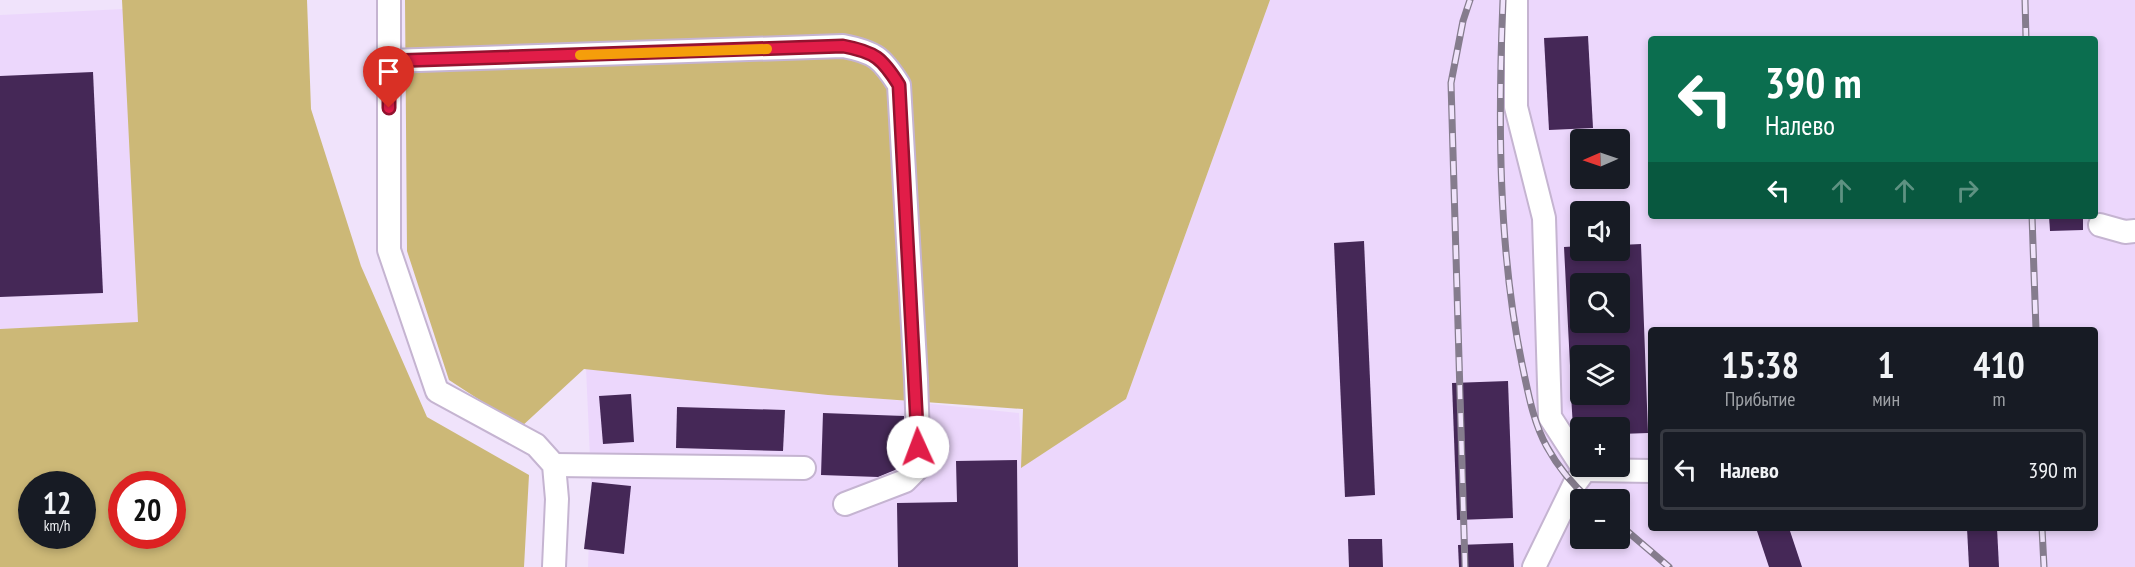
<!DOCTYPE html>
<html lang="ru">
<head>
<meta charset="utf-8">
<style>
	body { margin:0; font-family:"PT Sans Narrow",sans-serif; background:#20242c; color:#f1f3f6; height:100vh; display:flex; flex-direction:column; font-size:22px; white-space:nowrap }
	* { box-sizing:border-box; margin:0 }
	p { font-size:20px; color:#9ea1a6 }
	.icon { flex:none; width:33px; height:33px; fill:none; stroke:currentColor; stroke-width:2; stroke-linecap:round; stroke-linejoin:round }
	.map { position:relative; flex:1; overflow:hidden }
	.panel { position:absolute; left:1648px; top:327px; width:450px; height:204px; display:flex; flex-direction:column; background:#171b24; border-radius:6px; box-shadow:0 3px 9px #0003 }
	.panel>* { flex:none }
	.hud { position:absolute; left:1648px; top:36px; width:450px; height:183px; border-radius:6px; box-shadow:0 3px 9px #0003; background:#0b6e4f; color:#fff; overflow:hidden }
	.needle { width:39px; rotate:268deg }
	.controls { position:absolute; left:1570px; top:129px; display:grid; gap:12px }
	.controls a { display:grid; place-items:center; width:60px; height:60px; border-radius:6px; background:#171b24; box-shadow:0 3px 9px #0003; font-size:30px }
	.speed { position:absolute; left:18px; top:471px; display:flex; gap:12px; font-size:30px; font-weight:700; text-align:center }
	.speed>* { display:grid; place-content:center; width:78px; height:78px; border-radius:50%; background:#171b24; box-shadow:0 3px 9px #0003; line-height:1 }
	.speed small { font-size:15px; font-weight:400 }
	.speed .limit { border:9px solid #d22; background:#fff; color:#111 }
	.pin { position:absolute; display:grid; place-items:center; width:51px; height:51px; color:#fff; margin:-62px -26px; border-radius:50% 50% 50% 0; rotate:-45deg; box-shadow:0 0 6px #0007 }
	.pin .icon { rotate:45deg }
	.me { position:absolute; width:66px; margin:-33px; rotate:358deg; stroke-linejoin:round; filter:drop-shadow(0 0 4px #0008) }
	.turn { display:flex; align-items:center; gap:21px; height:126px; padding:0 18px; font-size:27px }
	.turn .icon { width:78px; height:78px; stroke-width:2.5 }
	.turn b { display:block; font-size:42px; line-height:51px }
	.lanes { display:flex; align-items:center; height:57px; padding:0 18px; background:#0003; justify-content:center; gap:30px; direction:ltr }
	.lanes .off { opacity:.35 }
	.eta { display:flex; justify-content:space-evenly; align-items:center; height:102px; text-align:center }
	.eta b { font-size:36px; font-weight:600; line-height:42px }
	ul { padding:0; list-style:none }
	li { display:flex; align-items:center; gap:18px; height:81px; margin:0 12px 9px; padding:0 6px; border:3px solid #363941; border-radius:6px }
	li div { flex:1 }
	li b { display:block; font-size:22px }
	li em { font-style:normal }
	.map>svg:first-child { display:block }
	.built { fill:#ecd7fc; fill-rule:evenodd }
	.forest { fill:#ccb877; fill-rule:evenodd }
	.building { fill:#452857; fill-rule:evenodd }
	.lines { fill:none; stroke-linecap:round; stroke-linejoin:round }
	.minor-casing { stroke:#c5b4d1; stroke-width:26 }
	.minor { stroke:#fff; stroke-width:22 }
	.rail-casing { stroke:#857c8d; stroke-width:7 }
	.rail { stroke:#f0e3fb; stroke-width:4.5; stroke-dasharray:14; stroke-linecap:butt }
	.route-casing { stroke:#92132f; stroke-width:15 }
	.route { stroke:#e11d48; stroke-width:10 }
	.slow { stroke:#f59e0b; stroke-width:10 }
</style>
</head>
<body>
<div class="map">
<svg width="2135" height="567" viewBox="0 0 2135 567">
	<rect width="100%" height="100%" fill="#f0e3fb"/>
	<g class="built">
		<path d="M1270,0h865v567h-1547l3,-87 -5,-112 433,45 3,54 104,-68zM1652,39h444v177h-444zM1581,140h39v38h-39zM1581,212h39v38h-39zM1581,284h39v38h-39zM1652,330h444v198h-444zM1581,356h39v38h-39zM1581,428h39v38h-39zM1581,500h39v38h-39z"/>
		<polygon points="124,9 138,323 0,329 0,15"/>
	</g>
	<g class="forest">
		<path d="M122,0h185l4,109 50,157 66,151 102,58 -5,92h-524v-238l138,-7zM32,484h50v52h-50zM122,484h50v52h-50z"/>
		<polygon points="405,0 1270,0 1126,399 1021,468 1023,409 828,395 584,369 521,427 449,380 407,251"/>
	</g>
	<g class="building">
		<polygon points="1588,36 1593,128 1549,130 1544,38"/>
		<polygon points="93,72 103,293 0,297 0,76"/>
		<polygon points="2049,216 2083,216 2083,230 2050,231"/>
		<polygon points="1364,241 1375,495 1345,497 1334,243"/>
		<path d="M1641,244l7,189 -28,1v-6h-47l-2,-34h49v-38h-39v28l-10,1 -7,-138 17,-1v4h39v-5zM1581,284h39v41l-39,2z"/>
		<polygon points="1508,381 1513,518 1457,520 1452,383"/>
		<polygon points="631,394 634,442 603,444 599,396"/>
		<polygon points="677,407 785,410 783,451 676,448"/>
		<polygon points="823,413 904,416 905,462 895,470 878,477 821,475"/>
		<polygon points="1017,460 1018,567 898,567 897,503 957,502 956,461"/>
		<polygon points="592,482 631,486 624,554 584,549"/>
		<polygon points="1756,528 1789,528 1802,567 1769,567"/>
		<polygon points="1967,528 1997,528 1999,567 1969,567"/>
		<polygon points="1348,539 1382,539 1383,567 1349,567"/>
		<polygon points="1513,543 1514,567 1459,567 1458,545"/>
	</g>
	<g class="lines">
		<defs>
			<g id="minor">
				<polyline points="389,0 389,250 437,391 536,445 554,465 557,499 554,567"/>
				<polyline points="1516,0 1516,107 1544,218 1550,417 1581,465"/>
				<path d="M389,61l454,-15c32,6 39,12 56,39l17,294 3,88 -14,14 -60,23"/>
				<polyline points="2100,225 2125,232 2135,231"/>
				<polyline points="554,465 804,468"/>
				<polyline points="1582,466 1585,470 1652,471"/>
				<polyline points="1534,567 1574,485 1585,470"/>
			</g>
		</defs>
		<use href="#minor" class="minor-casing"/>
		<use href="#minor" class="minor"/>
		<defs>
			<g id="rail">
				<path d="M1503,0c-5,119 -5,248 19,364 6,28 11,58 25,83 11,20 26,38 43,53"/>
				<polyline points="2025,0 2026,39"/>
				<polyline points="2032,216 2036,330"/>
				<polyline points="1620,525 1669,567"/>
				<polyline points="2042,528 2044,567"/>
				<polyline points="1465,567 1451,83 1463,21 1470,0"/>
			</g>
		</defs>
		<use href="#rail" class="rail-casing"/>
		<use href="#rail" class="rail"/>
	</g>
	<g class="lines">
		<defs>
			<path id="route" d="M389,108v-47l454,-15c32,6 39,12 56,39l19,362"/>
		</defs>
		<use href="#route" class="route-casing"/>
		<use href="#route" class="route"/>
		<polyline class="slow" points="580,55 767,49"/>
	</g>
</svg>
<div class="controls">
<a><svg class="needle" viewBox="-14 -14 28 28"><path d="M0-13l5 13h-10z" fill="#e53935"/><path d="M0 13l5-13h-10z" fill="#9ea1a6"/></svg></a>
<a><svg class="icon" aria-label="sound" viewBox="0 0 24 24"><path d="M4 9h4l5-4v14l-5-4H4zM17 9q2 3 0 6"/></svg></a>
<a><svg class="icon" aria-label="search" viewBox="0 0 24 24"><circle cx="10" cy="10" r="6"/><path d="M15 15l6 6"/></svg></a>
<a><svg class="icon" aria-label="layers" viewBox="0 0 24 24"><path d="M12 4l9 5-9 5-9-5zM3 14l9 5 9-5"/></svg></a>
<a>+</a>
<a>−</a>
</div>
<div class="speed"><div>12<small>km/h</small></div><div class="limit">20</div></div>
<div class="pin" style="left:389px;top:108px;background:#d93025"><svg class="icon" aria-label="arrive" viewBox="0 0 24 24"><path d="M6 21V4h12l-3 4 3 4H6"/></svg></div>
<svg class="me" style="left:918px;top:447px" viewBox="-20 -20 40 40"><circle r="19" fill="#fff"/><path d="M0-13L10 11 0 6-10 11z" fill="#e11d48"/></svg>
<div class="hud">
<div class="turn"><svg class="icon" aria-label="left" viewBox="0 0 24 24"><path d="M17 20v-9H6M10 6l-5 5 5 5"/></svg><div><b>390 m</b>Налево</div></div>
<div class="lanes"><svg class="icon" aria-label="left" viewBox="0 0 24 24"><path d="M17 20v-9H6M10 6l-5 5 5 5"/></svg><svg class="icon off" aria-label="ahead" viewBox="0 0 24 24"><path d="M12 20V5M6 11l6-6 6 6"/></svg><svg class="icon off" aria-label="ahead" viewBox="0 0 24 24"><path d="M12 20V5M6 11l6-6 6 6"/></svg><svg class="icon off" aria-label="right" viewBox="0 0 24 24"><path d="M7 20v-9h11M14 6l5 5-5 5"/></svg></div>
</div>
<section class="panel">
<div class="eta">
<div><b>15:38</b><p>Прибытие</p></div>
<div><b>1</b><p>мин</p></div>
<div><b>410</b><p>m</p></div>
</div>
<ul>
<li><svg class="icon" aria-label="left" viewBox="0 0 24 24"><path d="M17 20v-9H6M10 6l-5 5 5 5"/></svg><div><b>Налево</b></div><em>390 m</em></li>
</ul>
</section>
</div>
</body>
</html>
